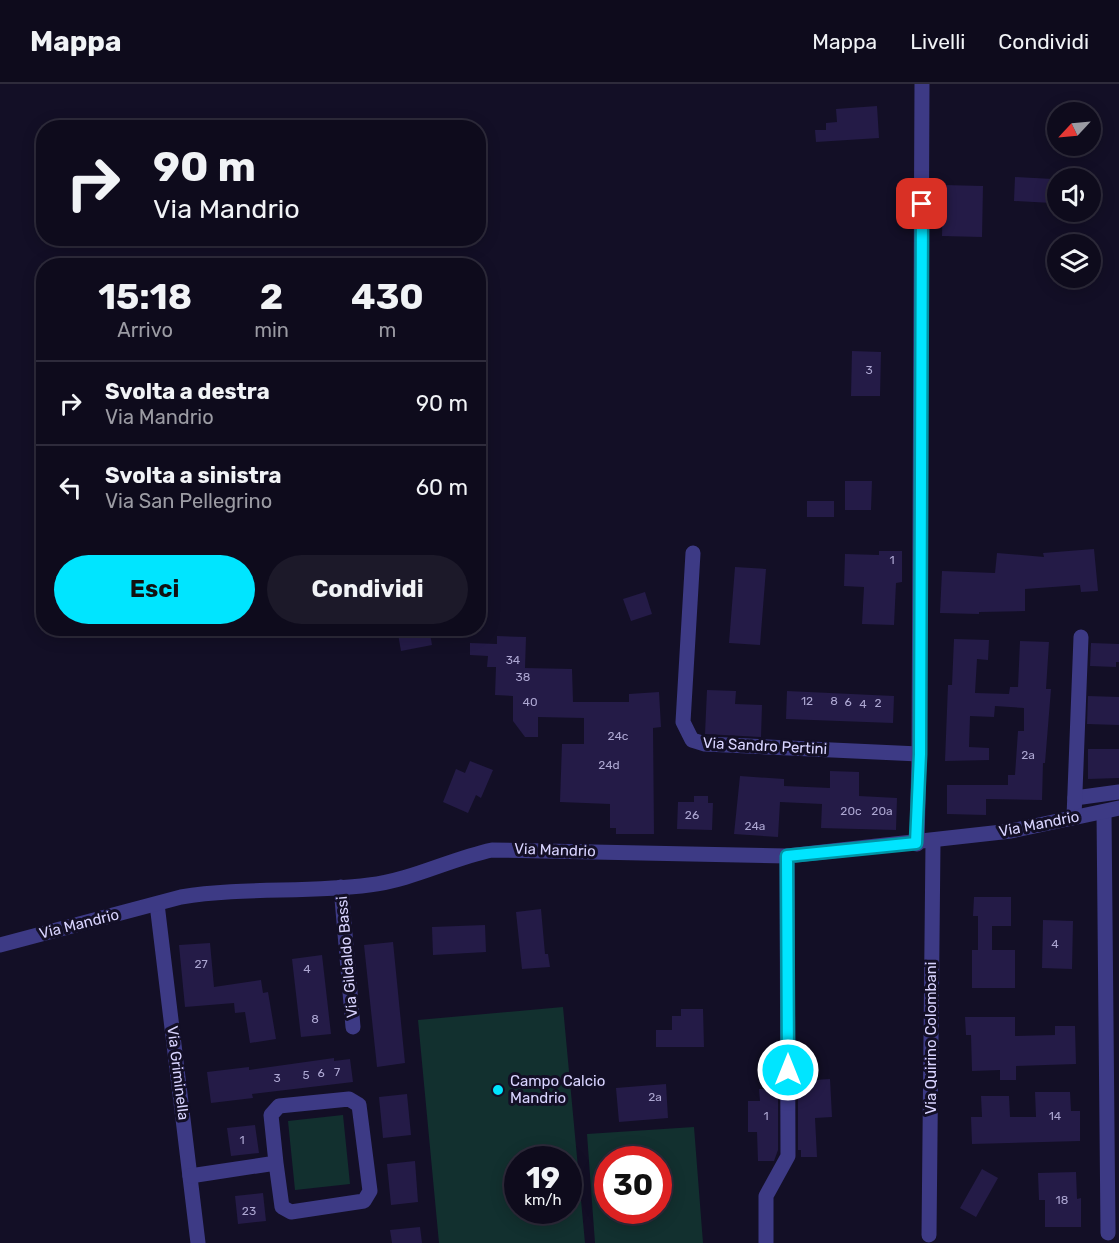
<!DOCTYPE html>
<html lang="it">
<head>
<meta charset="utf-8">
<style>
	body { margin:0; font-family:Rubik,sans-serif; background:#1c1929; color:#f1f3f6; height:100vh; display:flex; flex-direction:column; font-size:22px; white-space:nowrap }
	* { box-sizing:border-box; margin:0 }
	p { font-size:20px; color:#9b9ba3 }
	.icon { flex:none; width:33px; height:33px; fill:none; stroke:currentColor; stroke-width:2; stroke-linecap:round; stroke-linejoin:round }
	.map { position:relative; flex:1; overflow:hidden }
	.sheet { position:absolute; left:36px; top:174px; width:450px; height:378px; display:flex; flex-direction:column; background:#0e0b1c; border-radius:24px; box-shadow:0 3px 15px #0003,0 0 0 2px #2e2b3b }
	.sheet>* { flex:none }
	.guide { position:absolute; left:36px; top:36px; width:450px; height:126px; border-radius:24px; box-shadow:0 3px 15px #0003,0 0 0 2px #2e2b3b; background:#0e0b1c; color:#f1f3f6; overflow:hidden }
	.needle { width:39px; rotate:244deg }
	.fabs { position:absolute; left:1047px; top:18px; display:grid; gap:12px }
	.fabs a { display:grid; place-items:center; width:54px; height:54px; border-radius:50%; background:#0e0b1c; box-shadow:0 3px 15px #0003,0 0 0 2px #2e2b3b; font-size:30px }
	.speed { position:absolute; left:504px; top:1062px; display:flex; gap:12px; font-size:30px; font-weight:700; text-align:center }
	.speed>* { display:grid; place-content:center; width:78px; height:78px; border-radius:50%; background:#0e0b1c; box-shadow:0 3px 15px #0003,0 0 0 2px #2e2b3b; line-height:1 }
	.speed small { font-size:15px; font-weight:400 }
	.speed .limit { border:9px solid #d22; background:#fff; color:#111 }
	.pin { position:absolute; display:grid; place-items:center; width:51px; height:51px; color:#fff; margin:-26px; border-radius:12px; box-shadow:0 3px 9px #0006 }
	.me { position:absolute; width:66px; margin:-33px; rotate:0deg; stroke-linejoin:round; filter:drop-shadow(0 0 4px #0008) }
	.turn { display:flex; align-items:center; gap:21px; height:126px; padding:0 18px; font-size:27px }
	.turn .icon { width:78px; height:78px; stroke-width:2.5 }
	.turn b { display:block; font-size:42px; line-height:51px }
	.eta { display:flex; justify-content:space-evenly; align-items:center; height:102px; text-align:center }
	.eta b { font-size:36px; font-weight:700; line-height:42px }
	.primary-button { display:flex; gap:12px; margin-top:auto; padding:12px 18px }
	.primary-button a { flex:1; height:69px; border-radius:36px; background:#00e5ff; color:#111; font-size:24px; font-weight:700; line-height:69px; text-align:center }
	.primary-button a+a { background:#1c1929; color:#f1f3f6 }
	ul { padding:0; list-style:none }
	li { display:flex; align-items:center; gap:18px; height:84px; padding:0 18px; border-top:2px solid #2e2b3b }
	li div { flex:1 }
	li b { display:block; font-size:22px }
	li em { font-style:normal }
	header { display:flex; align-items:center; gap:36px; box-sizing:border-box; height:84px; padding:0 30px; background:#0e0b1c; border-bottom:2px solid #2e2b3b }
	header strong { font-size:28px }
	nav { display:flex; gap:33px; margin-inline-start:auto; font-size:21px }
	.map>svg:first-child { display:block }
	.green { fill:#12302f; fill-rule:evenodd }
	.building { fill:#241b47 }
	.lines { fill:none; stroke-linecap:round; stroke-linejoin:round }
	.minor { stroke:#3d3a85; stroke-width:15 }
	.route-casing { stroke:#0095a6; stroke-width:15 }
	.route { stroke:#00e5ff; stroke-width:10 }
	.poi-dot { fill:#00e5ff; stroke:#130f26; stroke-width:2 }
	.labels { text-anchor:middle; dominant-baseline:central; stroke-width:6; stroke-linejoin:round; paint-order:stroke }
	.number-label { font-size:12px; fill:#aca6d1 }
	.street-label { font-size:15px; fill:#d9d4ff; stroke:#130f26 }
	.poi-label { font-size:15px; fill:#d9d4ff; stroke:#130f26; text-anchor:start }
</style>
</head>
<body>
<header>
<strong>Mappa</strong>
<nav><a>Mappa</a><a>Livelli</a><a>Condividi</a></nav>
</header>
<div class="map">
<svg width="1119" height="1159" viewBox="0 0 1119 1159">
	<rect width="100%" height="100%" fill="#130f26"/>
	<g class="green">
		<path d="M563,923l22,236h-146l-21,-223zM518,1076h50v50h-50z"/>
		<polygon points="343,1031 350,1100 295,1106 288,1037"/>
		<path d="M694,1043l9,116h-108l-8,-109zM608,1076h50v50h-50z"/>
	</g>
	<g class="building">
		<polygon points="877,22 879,54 816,58 815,46 826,46 826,39 837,38 836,25"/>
		<polygon points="1015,93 1053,95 1052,119 1014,117"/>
		<polygon points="943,101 983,102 982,153 942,152"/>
		<polygon points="852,267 881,268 880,312 851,312"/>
		<polygon points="845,397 872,397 871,426 845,426"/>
		<rect x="807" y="417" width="27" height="16"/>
		<polygon points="1094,465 1098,507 1081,508 1080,501 1025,505 1025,527 979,528 979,530 940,529 942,487 995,489 997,469 1044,473 1043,469"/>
		<polygon points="879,467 902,467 902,498 896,499 894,541 862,540 864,503 844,502 845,470 879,471"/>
		<polygon points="735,483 766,485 760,561 729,559"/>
		<polygon points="645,508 652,530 631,537 623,515"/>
		<polygon points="397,544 429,544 432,561 401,567"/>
		<polygon points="497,552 526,553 525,584 572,585 573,618 629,618 629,610 659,608 661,643 653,644 654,750 616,750 616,744 610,744 610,720 560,718 562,660 584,660 584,634 538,633 538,653 525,653 513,637 513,612 495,611 496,583 487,583 488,572 470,571 470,559 497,560"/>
		<polygon points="954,555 989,556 988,576 977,575 975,609 1009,610 1010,603 1018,603 1020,557 1049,558 1046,605 1051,605 1045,679 1043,679 1042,716 986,715 986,731 947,730 947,701 1008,701 1008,691 1015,691 1018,647 1024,647 1024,624 995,622 994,633 970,632 969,663 989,664 989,676 945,677 948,601 952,601"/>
		<polygon points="1091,559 1119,560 1119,578 1116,578 1116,583 1090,582"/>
		<polygon points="707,606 736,607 735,620 762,621 761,653 705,650"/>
		<polygon points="787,607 894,612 893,639 786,635"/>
		<polygon points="1088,612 1119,613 1119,641 1087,640"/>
		<polygon points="1088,665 1119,665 1119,694 1088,695"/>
		<polygon points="470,677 493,686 481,714 476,711 468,729 443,718 456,685 465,689"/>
		<polygon points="830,687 859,688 859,712 897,714 896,746 821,744 822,720 780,718 778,753 734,750 740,692 784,695 784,702 830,704"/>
		<polygon points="694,712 708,712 708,719 713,719 712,746 677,745 678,718 694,718"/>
		<polygon points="974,813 1011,813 1011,842 992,842 992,866 1015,866 1015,904 972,904 972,866 978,866 978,832 973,832"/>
		<polygon points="541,825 545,870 548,870 550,883 522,885 516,828"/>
		<polygon points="1043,836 1073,837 1072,885 1042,884"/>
		<polygon points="485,841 486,868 433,871 432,843"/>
		<polygon points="393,858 405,979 377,983 364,861"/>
		<polygon points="210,859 214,903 261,896 263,909 268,908 276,955 250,959 245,928 235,929 234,919 185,923 179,861"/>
		<polygon points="322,871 331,950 301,953 292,875"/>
		<polygon points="681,925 703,925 704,963 656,963 656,946 672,946 672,932 681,932"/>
		<polygon points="965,933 1015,933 1015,952 1055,951 1055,942 1075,942 1076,980 1016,982 1016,996 1000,996 1000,986 972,987 971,951 966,951"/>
		<polygon points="334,974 334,977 350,975 353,998 252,1010 253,1014 211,1019 207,988 249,983 249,986"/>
		<polygon points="830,995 832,1033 815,1034 817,1073 801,1073 801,1066 798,1066 798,997"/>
		<polygon points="666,1000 668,1034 619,1038 616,1004"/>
		<polygon points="759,1005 778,1005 778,1066 774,1077 758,1077 757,1048 748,1048 748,1017 760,1017"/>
		<polygon points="1035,1008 1070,1008 1071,1027 1080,1027 1080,1057 972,1060 971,1033 982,1033 981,1012 1009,1012 1010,1033 1036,1033"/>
		<polygon points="407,1010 411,1051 383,1054 379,1013"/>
		<polygon points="255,1041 259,1069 231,1072 227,1044"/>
		<polygon points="415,1077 418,1118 391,1121 387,1080"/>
		<polygon points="982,1085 998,1094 976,1133 960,1124"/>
		<polygon points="1076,1088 1077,1115 1081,1114 1081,1143 1045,1143 1045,1116 1039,1116 1038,1089"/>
		<polygon points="263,1109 266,1137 238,1140 235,1112"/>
		<polygon points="420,1143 422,1159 392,1159 390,1146"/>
	</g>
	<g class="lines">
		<g class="minor">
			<polyline points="693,469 683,638 692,656 705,660 919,670"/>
			<polyline points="1075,714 1119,708"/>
			<polyline points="1104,728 1108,1149"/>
			<polyline points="1074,733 1081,553"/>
			<polyline points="917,760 919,670 922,0"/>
			<polyline points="341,803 353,943"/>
			<polyline points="157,820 198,1159"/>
			<path d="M0,861l181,-48c62,-10 126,-4 188,-12 43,-5 81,-26 123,-35l295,6 224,-25 108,-23"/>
			<polyline points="190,1092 276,1079 282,1123 291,1128 364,1117 370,1107 359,1021 349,1015 279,1022 271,1031 276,1079"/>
			<polyline points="929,1151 933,758"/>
			<polyline points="766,1159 766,1112 788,1072 787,772"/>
		</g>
	</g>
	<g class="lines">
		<defs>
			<polyline id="route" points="788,986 787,772 916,759 920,670 922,120"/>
		</defs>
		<use href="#route" class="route-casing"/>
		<use href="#route" class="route"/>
	</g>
	<circle class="poi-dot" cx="498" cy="1006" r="6"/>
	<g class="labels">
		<g class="number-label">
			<text x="869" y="286">3</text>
			<text x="892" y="476">1</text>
			<text x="513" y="576">34</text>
			<text x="523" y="593">38</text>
			<text x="807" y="617">12</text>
			<text x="834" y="617">8</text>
			<text x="530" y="618">40</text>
			<text x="848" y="618">6</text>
			<text x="878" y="619">2</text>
			<text x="863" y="620">4</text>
			<text x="618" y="652">24c</text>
			<text x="1028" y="671">2a</text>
			<text x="609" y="681">24d</text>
			<text x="851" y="727">20c</text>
			<text x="882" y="727">20a</text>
			<text x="692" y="731">26</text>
			<text x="755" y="742">24a</text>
			<text x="1055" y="860">4</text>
			<text x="201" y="880">27</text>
			<text x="307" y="885">4</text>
			<text x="315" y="935">8</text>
			<text x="337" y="988">7</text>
			<text x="321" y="989">6</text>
			<text x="306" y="991">5</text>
			<text x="277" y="994">3</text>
			<text x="655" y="1013">2a</text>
			<text x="766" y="1032">1</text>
			<text x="1055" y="1032">14</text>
			<text x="242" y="1056">1</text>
			<text x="1062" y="1116">18</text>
			<text x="249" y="1127">23</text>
		</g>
		<g class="street-label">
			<text transform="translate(765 662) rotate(3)">Via Sandro Pertini</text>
			<text transform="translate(1039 740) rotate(-11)">Via Mandrio</text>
			<text transform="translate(555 766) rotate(2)">Via Mandrio</text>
			<text transform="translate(79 840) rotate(-14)">Via Mandrio</text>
			<text transform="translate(347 873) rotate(-95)">Via Gildaldo Bassi</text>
			<text transform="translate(931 954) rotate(-90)">Via Quirino Colombani</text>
			<text transform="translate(178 989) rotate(83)">Via Griminella</text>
		</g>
		<g class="poi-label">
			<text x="510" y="997">Campo Calcio<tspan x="510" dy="17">Mandrio</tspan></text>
		</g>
	</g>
</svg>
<div class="fabs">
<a><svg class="needle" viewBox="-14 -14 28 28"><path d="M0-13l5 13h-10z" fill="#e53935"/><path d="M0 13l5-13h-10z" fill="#9b9ba3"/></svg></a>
<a><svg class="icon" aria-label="sound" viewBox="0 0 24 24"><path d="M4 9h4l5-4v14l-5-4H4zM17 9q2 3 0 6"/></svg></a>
<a><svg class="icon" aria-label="layers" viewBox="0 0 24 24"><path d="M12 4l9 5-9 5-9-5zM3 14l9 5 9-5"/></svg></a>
</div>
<div class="speed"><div>19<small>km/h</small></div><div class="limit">30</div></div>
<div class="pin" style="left:922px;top:120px;background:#d93025"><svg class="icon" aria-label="arrive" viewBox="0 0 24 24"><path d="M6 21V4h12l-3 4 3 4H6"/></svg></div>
<svg class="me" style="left:788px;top:986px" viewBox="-20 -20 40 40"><circle r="17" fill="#00e5ff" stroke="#fff" stroke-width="3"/><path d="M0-11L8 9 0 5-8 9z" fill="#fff"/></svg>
<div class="guide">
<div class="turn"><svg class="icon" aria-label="right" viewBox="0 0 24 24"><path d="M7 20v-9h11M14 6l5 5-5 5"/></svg><div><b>90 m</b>Via Mandrio</div></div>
</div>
<section class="sheet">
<div class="eta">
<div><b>15:18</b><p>Arrivo</p></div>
<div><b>2</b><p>min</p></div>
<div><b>430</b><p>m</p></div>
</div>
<ul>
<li><svg class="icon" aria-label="right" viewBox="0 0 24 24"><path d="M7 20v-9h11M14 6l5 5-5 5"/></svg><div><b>Svolta a destra</b><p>Via Mandrio</p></div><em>90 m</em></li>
<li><svg class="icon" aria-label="left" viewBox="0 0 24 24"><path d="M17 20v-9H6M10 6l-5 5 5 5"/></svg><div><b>Svolta a sinistra</b><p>Via San Pellegrino</p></div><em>60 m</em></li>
</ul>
<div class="primary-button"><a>Esci</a><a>Condividi</a></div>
</section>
</div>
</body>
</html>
